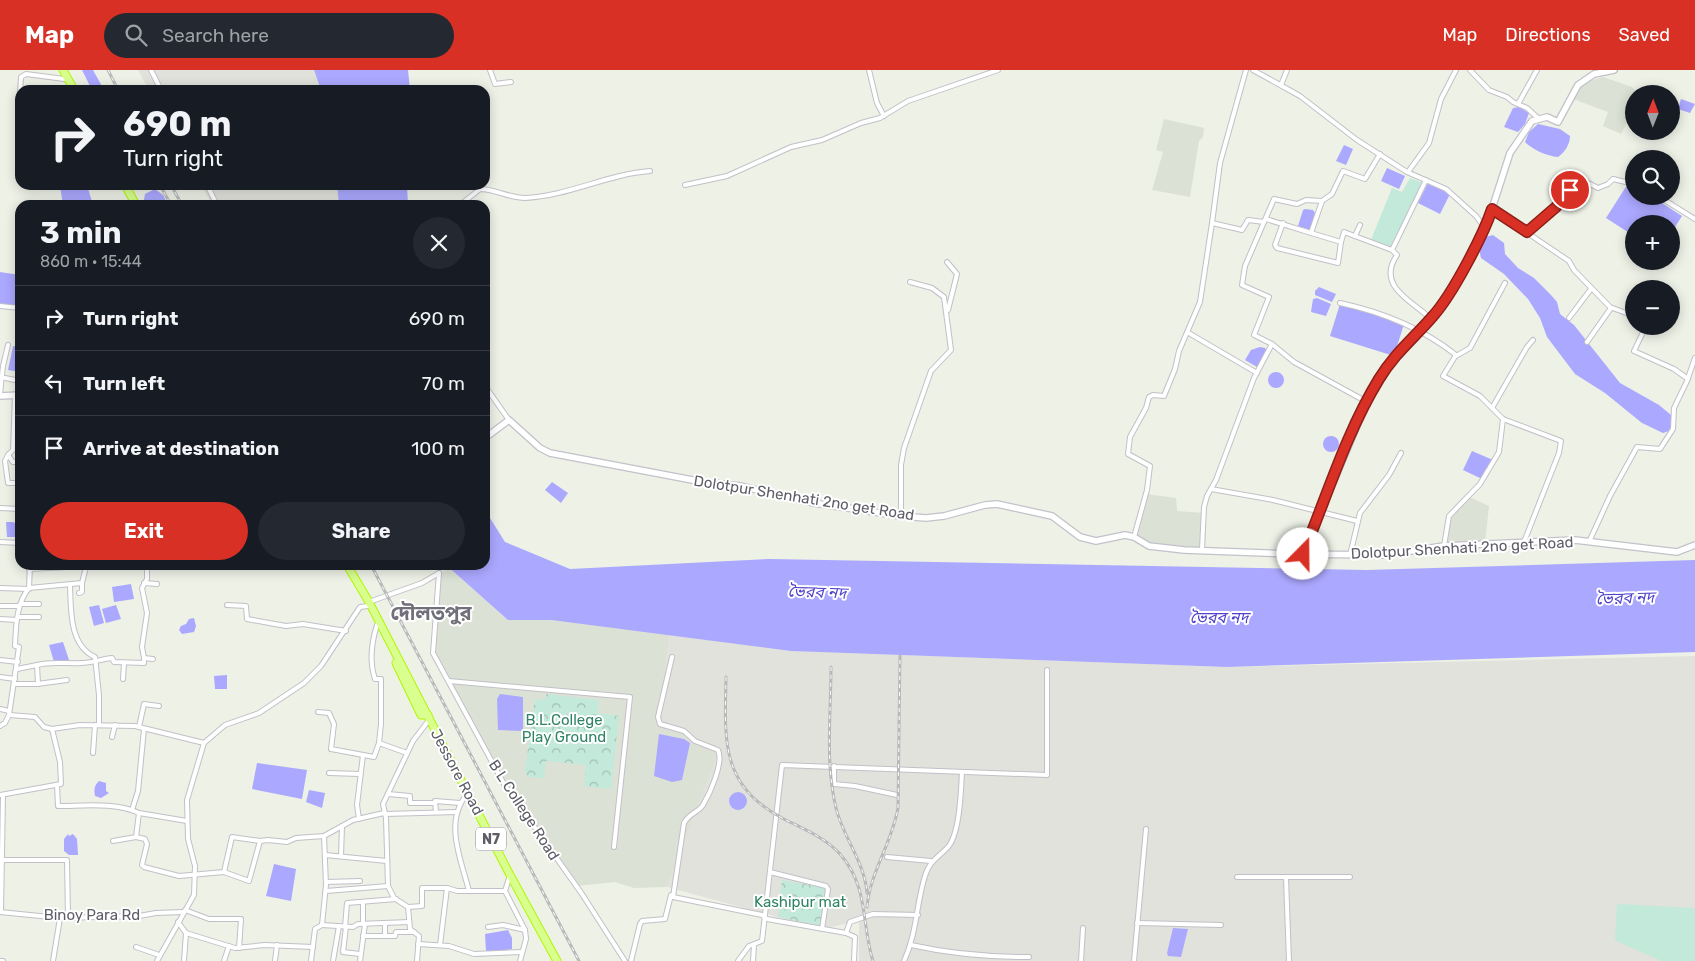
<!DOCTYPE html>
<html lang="en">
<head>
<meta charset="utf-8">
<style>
	body { margin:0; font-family:Rubik,"Noto Sans Bengali",sans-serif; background:#242831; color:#f1f3f6; height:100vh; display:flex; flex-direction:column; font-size:19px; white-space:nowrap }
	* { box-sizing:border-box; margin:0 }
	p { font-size:16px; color:#9ea1a6 }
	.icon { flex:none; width:28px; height:28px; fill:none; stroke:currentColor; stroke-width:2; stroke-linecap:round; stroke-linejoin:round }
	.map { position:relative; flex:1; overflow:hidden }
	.side { position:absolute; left:15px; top:130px; width:475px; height:370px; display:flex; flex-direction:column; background:#171b24; border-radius:15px; box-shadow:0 2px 12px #0003 }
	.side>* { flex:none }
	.hud { position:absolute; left:15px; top:15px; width:475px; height:105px; border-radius:15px; box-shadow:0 2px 12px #0003; background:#171b24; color:#f1f3f6; overflow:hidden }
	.needle { width:32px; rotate:1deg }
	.buttons { position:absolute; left:1625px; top:15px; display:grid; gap:10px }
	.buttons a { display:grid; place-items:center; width:55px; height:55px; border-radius:50%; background:#171b24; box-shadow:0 2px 12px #0003; font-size:25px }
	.pin { position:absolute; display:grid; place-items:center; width:42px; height:42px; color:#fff; margin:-21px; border:2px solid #fff; border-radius:50%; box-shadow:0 1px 5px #0007 }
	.me { position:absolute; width:55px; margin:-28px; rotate:22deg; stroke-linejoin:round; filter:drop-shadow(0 0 4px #0008) }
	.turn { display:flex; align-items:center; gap:18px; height:105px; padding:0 25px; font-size:22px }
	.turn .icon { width:65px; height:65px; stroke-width:2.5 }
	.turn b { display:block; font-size:35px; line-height:42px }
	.round { display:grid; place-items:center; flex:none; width:52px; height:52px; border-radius:26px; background:#242831 }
	.summary { display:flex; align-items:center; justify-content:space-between; height:85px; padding:0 25px }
	h1 { font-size:30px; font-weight:700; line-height:38px }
	.cta { display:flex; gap:10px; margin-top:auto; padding:10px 25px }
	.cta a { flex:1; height:58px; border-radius:30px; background:#d93025; color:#fff; font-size:20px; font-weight:700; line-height:58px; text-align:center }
	.cta a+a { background:#242831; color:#f1f3f6 }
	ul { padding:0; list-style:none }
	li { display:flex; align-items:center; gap:15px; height:65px; padding:0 25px; border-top:1px solid #363941 }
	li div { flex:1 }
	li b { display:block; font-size:19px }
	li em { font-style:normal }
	header { display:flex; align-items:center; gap:30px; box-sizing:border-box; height:70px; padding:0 25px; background:#d93025; color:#fff }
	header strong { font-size:24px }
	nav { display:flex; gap:28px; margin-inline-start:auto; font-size:18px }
	.search { width:350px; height:45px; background:#242831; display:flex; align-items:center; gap:12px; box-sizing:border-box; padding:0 18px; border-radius:28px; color:#9ea1a6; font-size:19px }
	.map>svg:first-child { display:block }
	.industrial { fill:#e0e2db }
	.education { fill:#dce1d5 }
	.green { fill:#c2e9d9 }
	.park { fill:url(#park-crowns) }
	.water { fill:#aba8ff }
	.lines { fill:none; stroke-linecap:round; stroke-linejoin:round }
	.street-casing { stroke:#c1c0c8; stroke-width:6 }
	.secondary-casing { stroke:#c3c1ca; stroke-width:8 }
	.highway-casing { stroke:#b1f700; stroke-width:9 }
	.street { stroke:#fff; stroke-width:4 }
	.secondary { stroke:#fff; stroke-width:5.5 }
	.highway { stroke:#d9ff8f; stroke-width:7 }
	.rail-casing { stroke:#b9b9bb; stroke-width:3 }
	.rail { stroke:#fff; stroke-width:1; stroke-dasharray:4; stroke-linecap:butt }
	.route-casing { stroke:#8d1f18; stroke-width:12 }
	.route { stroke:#d93025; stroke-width:9 }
	.labels { text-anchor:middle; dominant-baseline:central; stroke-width:4; stroke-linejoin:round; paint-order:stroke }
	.shield { fill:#fff; stroke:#8f8e95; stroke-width:1 }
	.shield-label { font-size:14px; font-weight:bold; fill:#5f5e68 }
	.street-label { font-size:15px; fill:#5f5e68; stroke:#fff }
	.park-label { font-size:15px; fill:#308466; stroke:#fff }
	.water-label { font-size:16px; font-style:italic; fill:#5142cb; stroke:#fff }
	.district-label { font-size:20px; font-weight:bold; fill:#706f7a; stroke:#fff }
</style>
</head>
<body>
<header>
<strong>Map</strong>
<div class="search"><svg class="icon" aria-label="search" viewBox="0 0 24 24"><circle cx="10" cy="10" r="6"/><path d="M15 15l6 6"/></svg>Search here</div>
<nav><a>Map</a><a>Directions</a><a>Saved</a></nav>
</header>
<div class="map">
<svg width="1695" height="891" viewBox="0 0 1695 891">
	<defs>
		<pattern id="park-crowns" width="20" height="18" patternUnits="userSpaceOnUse" patternTransform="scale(1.25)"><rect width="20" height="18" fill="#c2e9d9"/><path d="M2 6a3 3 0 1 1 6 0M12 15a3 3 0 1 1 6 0" fill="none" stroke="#a1c0b4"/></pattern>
	</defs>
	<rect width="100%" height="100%" fill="#edf1e6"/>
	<g class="industrial">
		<polygon points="138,0 314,0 321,20 149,20"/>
		<polygon points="201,115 337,115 339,135 212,135"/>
		<polygon points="669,565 791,581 1227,597 1695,586 1695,891 859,891 859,851 822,859 667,817 716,689 660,654"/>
	</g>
	<g class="education">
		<polygon points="1603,7 1632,17 1638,24 1634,24 1634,38 1621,64 1603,56 1608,42 1573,29 1577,20 1586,12"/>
		<polygon points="1164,49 1204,58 1203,67 1199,71 1190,127 1152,120 1163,82 1156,80"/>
		<polygon points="1146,424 1176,428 1177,441 1204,443 1201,479 1150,474 1137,466"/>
		<polygon points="1467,426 1489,436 1485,473 1445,475 1449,449"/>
		<polygon points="450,499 508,550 551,550 669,565 660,654 684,661 695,671 713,677 716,689 667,817 634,818 615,812 576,816 504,714 433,583 439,503"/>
	</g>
	<g class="green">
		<polygon points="1410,108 1423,113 1390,177 1371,170 1392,118 1402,122"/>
		<polygon points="1617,834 1695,838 1695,891 1662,891 1618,872 1615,869"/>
	</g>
	<g class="park">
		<polygon points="546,624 599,630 598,643 619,646 611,719 584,716 586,695 546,691 544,708 528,707 525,700 535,629 545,630"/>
		<polygon points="782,810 825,818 827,822 821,856 778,847"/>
	</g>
	<g class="water">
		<polygon points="82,0 93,0 104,20 92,20"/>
		<polygon points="314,0 408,0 410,20 321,20"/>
		<polygon points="1681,29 1695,34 1690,43 1678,39"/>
		<polygon points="1519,37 1529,43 1525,54 1518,62 1504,57 1513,38"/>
		<path d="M1538,54l22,5 10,7c0,8 -5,16 -12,21 -11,-1 -25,-7 -33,-15l4,-10z"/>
		<polygon points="1344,75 1353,79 1346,95 1336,91"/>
		<polygon points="1387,98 1405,106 1399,119 1381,111"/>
		<polygon points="1629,112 1634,115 1634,126 1651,126 1682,146 1671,163 1671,154 1634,154 1634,166 1606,148"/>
		<polygon points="1428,113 1450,124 1440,144 1418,133"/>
		<polygon points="64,115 87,115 93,135 63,135 60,116"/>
		<polygon points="337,115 407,115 408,135 339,135"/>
		<polygon points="155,119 163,125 168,135 143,135 145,124"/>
		<polygon points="1305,139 1313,140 1315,143 1310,160 1298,156 1303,140"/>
		<polygon points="1493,165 1504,173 1505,184 1518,198 1534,208 1551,225 1557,232 1560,244 1574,255 1620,313 1659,335 1671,345 1672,353 1669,361 1663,363 1642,353 1605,323 1575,304 1547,267 1540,248 1528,229 1504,204 1481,188 1479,179 1485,167"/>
		<polygon points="0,202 20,205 20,236 0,234"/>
		<polygon points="1319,217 1336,224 1332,232 1315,225 1315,221"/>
		<polygon points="1317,228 1331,234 1326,246 1311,242 1313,229"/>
		<polygon points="1340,234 1404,254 1394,286 1330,266"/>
		<polygon points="13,276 20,277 20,302 8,300"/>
		<polygon points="1260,277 1265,278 1267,281 1257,297 1245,290 1251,280"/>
		<circle cx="1276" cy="310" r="8"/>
		<circle cx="1331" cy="374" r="8"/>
		<polygon points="1472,381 1493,390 1482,409 1463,400"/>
		<polygon points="552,412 568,423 561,433 545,420"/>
		<polygon points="485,440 505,472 570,499 769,489 1367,500 1695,490 1695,582 1227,597 791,581 551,550 508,550 446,495 485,495"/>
		<polygon points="6,452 13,452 20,456 20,467 7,467"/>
		<polygon points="131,514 134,529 114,532 112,517"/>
		<polygon points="99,535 104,553 94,556 89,537"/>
		<polygon points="116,535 121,549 106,553 102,539"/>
		<polygon points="194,548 196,556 194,562 182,564 179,560 181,556 186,554 189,549"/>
		<polygon points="63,572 69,590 54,592 49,575"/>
		<polygon points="227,605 227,619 215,619 214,606"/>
		<polygon points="500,624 523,627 523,661 498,660 497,629"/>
		<polygon points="659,664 684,669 690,673 682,710 672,712 654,706"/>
		<polygon points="257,693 307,700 302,729 252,719"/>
		<path d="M99,711l7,2v8l3,2 -8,5 -6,-2c-1,-7 -1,-10 4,-15z"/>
		<polygon points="309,720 325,723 322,738 306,732"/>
		<circle cx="738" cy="731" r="9"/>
		<polygon points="68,764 69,766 73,764 77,769 78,785 69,785 64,781 64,769"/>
		<polygon points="274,794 296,799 291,831 266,826"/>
		<polygon points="1173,858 1188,859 1181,887 1168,886 1167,883"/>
		<polygon points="508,860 512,868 512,879 490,883 486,881 485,864"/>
	</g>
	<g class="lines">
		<defs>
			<g id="street">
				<polyline points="151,0 161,20"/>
				<polyline points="490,0 495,14 511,12"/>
				<polyline points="869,0 877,33 884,46"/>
				<polyline points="1246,0 1220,93 1212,153 1242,160 1248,150 1264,152 1274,129 1297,134 1306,130 1322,131 1332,124 1343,101 1365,109 1380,84"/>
				<polyline points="1253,0 1300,26 1357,70 1407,102 1446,119 1476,146 1484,157"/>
				<polyline points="1470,0 1489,20 1507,27 1513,32 1527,38 1539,49"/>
				<polyline points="1281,15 1287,0"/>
				<polyline points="20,23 21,7 26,4 64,9"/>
				<polyline points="1518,34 1537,0"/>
				<polyline points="1408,102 1429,73 1441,29 1456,0"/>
				<polyline points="207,115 217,135"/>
				<polyline points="685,115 727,106 791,77 822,70 861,53 880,48 908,31 998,0"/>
				<polyline points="1658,126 1695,149"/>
				<path d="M460,135l20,-16c15,0 29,9 45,9 43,-2 83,-24 125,-27"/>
				<polyline points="1492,139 1569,191 1574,200 1610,237 1634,246"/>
				<polyline points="1266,149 1311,163 1322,131"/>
				<polyline points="1283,153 1275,175 1277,178 1338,193 1341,172"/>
				<polyline points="1527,162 1556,137 1574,113 1580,109 1598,118 1608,114 1613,109 1634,114"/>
				<polyline points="1311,163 1341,172 1344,162 1392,180 1426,110"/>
				<polyline points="1355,166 1360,155"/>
				<path d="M1392,180l5,5c-21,31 14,45 34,64"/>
				<polyline points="947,192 957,204 948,240"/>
				<path d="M1340,233c42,9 82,25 116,52l-13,21 37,20 23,23 58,22 -2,12 -35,89"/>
				<polyline points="0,236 20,238"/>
				<polyline points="1569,248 1591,219"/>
				<polyline points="1187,262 1257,303"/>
				<polyline points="1587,272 1611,238"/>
				<polyline points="1272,274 1294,292 1367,332"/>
				<polyline points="1456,286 1470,278 1505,213"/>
				<polyline points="0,307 20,311"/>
				<polyline points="1688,308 1695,288"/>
				<polyline points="485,316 509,350"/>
				<polyline points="0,324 3,296 8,275"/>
				<polyline points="15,325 13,380 8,385 13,392 20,392"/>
				<polyline points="1492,338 1527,277 1533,270"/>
				<polyline points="8,385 5,391 8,413 20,413"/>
				<polyline points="1211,419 1273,430 1357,451"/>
				<polyline points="0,438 20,439"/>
				<polyline points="901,446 901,395 904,378 931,301 951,280 944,227 932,218 910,212"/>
				<polyline points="1134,467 1147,420 1150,396 1128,384 1130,367 1146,338 1149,327 1153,325 1164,326 1175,299 1179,281 1200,232 1212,153"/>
				<polyline points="0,472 20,473"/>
				<polyline points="1589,472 1610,426 1637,377 1660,379 1673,359 1674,338 1688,309 1674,299 1634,281 1646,256"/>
				<polyline points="1444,476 1449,446 1480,414 1499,382 1503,349"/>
				<polyline points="1202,480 1204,437 1207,426 1216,410 1254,308 1272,274 1254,265 1269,227 1242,215 1245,196 1264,152"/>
				<polyline points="1350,485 1360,443 1389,405 1401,383"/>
				<polyline points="147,495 147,509 142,518 147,543 142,577 144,588 153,589"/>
				<polyline points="29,499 87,496"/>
				<polyline points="439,503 433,583 504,714 582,824 625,891"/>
				<polyline points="144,513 157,514"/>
				<path d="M70,515c1,25 -1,60 25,72l4,38v29"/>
				<polyline points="0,518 29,519"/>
				<path d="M29,518c-13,16 -13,38 -14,58l4,1 -10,68 26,2 9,10 8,2 28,-4 55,1 69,17"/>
				<polyline points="29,518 82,513 86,497 89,495"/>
				<polyline points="29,518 30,495"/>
				<polyline points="79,523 82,522 82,513"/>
				<polyline points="20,534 39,534"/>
				<polyline points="227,535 246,536 247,549 286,556 303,554 346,561"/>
				<polyline points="0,536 19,536"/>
				<polyline points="18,547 39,547"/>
				<polyline points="0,549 17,550"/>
				<path d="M377,555c-6,19 -8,36 -2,54h6v45l-2,19"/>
				<path d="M672,587l-14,60 2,7 24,7 11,10 23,9c6,13 -8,43 -15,55 -4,7 -14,8 -19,18l-11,74 89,18 5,4 79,14 4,-11 23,-8 45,1"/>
				<polyline points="0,590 18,592"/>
				<polyline points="17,599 37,595"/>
				<polyline points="0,607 15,609"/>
				<polyline points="123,609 124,593"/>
				<polyline points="449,611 630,627 614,777"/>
				<polyline points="14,614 37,614 67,610"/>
				<path d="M38,614l-1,-19c14,-4 29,-1 44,-2 10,0 21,-4 31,-5l2,4 30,1v-5"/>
				<polyline points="0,639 9,641"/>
				<polyline points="318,642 329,643 334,654 331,679 374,687 379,673 407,683"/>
				<polyline points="0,656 5,653 9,645"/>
				<polyline points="139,657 144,634 159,636"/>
				<polyline points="112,667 115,655"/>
				<polyline points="93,683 95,655"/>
				<polyline points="834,696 834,714 855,716 897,725"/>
				<polyline points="329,703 360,704"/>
				<path d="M57,715l1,21c25,0 58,-4 81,7l-3,24 -23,4"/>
				<path d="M468,723c-25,28 -7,66 1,98"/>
				<polyline points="388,724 410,726 410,733 435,733"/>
				<polyline points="0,725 61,714 60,692 52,659"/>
				<polyline points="132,740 138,721 144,659"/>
				<polyline points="436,742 435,731 460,733"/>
				<polyline points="139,743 187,751"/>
				<polyline points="385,744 457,742"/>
				<polyline points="359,749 357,735 363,685"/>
				<polyline points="136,767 145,769 147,774 142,795 144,797 179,806 224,802 249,811 260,771 268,770 287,772 296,768 324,766 353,750 384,743"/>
				<polyline points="325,785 387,791"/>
				<polyline points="341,786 342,756"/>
				<polyline points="887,787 931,791"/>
				<polyline points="1,790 67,790 68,847"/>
				<polyline points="224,802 232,767 260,771"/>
				<polyline points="770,802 826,816 828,819 822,859"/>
				<polyline points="510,805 505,821 525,860 526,869 520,891"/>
				<polyline points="1237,807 1350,807"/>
				<polyline points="1286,808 1289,891"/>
				<polyline points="326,812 360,811"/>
				<polyline points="326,821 388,816"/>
				<polyline points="408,837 394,828 388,816 386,748 383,734 413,671 429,650"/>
				<polyline points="408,837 422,836 422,818 447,818 457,821 505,821"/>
				<polyline points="408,837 410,859 419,866 417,891"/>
				<polyline points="185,840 209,849 241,849 239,878"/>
				<polyline points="0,842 60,848 139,846 156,843 184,842"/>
				<polyline points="1,842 3,725"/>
				<polyline points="178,852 186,863 184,891"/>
				<polyline points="385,853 385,866"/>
				<polyline points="1137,853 1221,855"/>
				<polyline points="363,854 363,834"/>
				<polyline points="322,855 326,815 324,766"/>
				<polyline points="322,855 353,857 358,854 409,852"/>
				<polyline points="345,857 347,833 396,829"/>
				<polyline points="346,857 343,882 360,884"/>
				<polyline points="488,857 503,855 525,860"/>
				<polyline points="186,863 235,878 265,875 313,877"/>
				<polyline points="846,863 855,867 854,891"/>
				<polyline points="363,866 395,866 396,862 414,862"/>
				<polyline points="418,874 449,876 474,884 522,882"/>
				<polyline points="440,875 447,818"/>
				<path d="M911,875c40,9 77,12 118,12"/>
				<polyline points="136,877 159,885"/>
				<polyline points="0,891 3,891"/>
				<polyline points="53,891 60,848"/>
				<polyline points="157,891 194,825 195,796 188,769 187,730 204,673 225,655 259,643 304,613 321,596 360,537 368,536 369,532 422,513 439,503"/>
				<polyline points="224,891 229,876"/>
				<polyline points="275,891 277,875"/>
				<polyline points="311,891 315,859 322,855"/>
				<polyline points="333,891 339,856"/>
				<polyline points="360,891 365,854"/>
				<polyline points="631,891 640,854 642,851 665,849 671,825"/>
				<polyline points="738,891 749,876 762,871 782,695 1047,705 1047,600"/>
				<polyline points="753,891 754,875"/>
				<path d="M904,891c13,-28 12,-56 21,-85 4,-15 14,-19 23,-29 12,-14 13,-57 14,-75"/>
				<polyline points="1081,891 1083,858"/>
				<polyline points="1134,891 1146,759"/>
			</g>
			<g id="secondary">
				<polyline points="0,326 20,325"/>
				<polyline points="485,368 509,350 540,378 550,383 703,412 740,416 814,433 901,446 926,448 944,446 985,435 997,434 1052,446 1080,467 1096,471 1125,465 1134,467 1149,476 1184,480 1289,484 1384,485 1444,476 1575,470 1677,482 1695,475"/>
				<polyline points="1303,484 1367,332 1402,276 1420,261 1448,227 1490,145 1510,83 1532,51 1547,47 1558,52 1578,15 1594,4 1614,0"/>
			</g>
			<g id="highway">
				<polyline points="63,0 74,20"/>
				<polyline points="125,115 136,135"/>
				<polyline points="347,495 369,532 510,805 557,891"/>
				<polyline points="396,593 421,645 428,645"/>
			</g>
		</defs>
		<use href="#street" class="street-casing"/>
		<use href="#secondary" class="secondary-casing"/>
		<use href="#highway" class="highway-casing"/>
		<use href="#street" class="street"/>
		<use href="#secondary" class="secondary"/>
		<use href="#highway" class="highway"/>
		<defs>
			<g id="rail">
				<polyline points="108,0 118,20"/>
				<polyline points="160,115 171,135"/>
				<polyline points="171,115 182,135"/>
				<polyline points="371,495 579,891"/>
				<path d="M831,597c0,46 -6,96 5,141 7,29 29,55 31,85"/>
				<path d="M726,607c-1,60 -7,108 56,141 19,10 43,19 58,36 29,33 21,69 33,107"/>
				<path d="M867,837c3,-35 25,-64 31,-99l2,-152"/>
			</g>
		</defs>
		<use href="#rail" class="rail-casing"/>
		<use href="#rail" class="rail"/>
	</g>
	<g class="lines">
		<defs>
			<path id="route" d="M1303,484c24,-58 43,-121 76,-175 16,-26 35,-41 54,-63 19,-21 50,-80 59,-107l35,23 29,-25 14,-17"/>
		</defs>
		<use href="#route" class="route-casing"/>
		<use href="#route" class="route"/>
	</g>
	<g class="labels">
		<rect class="shield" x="476" y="757.5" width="30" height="23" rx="4"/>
		<g class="shield-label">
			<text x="491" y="769">N7</text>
		</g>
		<g class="street-label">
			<text transform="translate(804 428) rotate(9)">Dolotpur Shenhati 2no get Road</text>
			<text transform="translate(1462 478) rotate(-3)">Dolotpur Shenhati 2no get Road</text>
			<text transform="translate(457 702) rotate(62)">Jessore Road</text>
			<text transform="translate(524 740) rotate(57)">B L College Road</text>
			<text x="92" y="845">Binoy Para Rd</text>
		</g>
		<g class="park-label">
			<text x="564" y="650">B.L.College<tspan x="564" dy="17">Play Ground</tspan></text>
			<text x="800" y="832">Kashipur mat</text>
		</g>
		<g class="water-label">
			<text transform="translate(817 522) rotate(2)">ভৈরব নদ</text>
			<text transform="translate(1625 528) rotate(-2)">ভৈরব নদ</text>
			<text x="1219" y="547">ভৈরব নদ</text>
		</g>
		<g class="district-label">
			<text x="431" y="543">দৌলতপুর</text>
		</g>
	</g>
</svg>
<div class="buttons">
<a><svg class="needle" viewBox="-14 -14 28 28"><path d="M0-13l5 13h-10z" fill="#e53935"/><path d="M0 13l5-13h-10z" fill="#9ea1a6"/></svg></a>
<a><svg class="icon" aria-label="search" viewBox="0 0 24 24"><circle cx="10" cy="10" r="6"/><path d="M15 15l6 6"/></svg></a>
<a>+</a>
<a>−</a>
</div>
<div class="pin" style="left:1570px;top:120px;background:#d93025"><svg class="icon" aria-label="arrive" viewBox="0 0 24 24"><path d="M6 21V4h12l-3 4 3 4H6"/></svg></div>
<svg class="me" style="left:1303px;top:484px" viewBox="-20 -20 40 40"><circle r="19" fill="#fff"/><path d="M0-13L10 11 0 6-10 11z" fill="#d93025"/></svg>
<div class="hud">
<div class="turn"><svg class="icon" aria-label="right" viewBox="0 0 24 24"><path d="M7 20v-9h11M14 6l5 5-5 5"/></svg><div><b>690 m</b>Turn right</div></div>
</div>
<section class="side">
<div class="summary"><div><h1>3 min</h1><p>860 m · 15:44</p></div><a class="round"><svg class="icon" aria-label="close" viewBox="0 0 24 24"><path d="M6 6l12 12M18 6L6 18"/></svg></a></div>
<ul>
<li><svg class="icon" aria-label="right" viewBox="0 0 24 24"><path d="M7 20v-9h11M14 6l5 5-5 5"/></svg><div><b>Turn right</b></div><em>690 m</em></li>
<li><svg class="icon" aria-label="left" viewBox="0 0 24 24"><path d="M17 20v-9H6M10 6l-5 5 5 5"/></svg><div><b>Turn left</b></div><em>70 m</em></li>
<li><svg class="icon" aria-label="arrive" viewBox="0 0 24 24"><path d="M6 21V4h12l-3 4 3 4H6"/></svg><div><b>Arrive at destination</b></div><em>100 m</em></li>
</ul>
<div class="cta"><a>Exit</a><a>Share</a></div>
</section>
</div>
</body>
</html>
